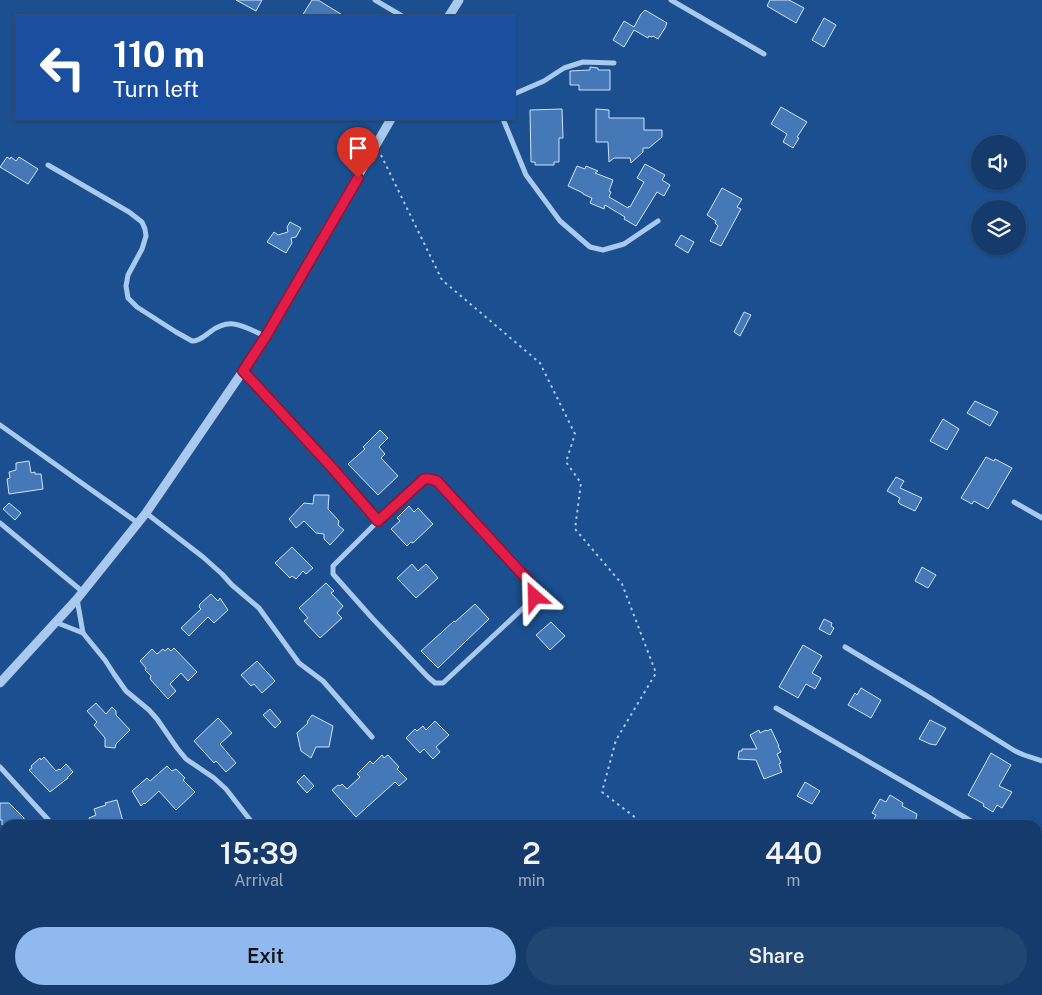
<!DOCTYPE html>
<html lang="en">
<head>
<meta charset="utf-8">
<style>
	body { margin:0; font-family:"Public Sans",sans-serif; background:#214673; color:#f1f3f6; height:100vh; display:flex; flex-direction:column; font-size:19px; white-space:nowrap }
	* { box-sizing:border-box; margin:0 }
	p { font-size:16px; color:#9dadc1 }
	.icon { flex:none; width:28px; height:28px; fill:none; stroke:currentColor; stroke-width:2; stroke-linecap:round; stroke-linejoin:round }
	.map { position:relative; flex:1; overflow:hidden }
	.panel { position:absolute; left:0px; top:820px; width:1042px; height:175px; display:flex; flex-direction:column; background:#143b6b; border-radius:15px 15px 0 0; box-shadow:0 1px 4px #0004,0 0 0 1px #33557e }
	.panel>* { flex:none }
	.hud { position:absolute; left:15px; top:15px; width:500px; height:105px; border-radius:0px; box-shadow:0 1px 4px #0004,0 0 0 1px #33557e; background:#1a4fa0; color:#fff; overflow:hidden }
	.controls { position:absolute; left:971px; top:135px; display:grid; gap:10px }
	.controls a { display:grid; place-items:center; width:55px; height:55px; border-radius:50%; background:#143b6b; box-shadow:0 1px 4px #0004,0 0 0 1px #33557e; font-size:25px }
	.pin { position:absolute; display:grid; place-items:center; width:42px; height:42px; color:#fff; margin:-51px -21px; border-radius:50% 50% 50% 0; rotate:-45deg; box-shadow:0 0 5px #0007 }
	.pin .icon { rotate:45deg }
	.me { position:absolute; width:55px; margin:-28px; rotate:335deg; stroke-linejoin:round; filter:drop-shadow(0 0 4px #0008) }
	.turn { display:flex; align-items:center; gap:18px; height:105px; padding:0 15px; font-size:22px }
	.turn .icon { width:65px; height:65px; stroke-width:2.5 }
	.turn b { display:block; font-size:35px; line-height:42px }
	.eta { display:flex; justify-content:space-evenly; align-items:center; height:85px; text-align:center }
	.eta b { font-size:30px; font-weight:600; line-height:35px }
	.button { display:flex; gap:10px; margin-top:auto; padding:10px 15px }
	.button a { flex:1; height:58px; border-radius:30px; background:#90b9f0; color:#111; font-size:20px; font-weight:600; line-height:58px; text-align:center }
	.button a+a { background:#214673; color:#f1f3f6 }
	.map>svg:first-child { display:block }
	.building { fill:#4478b7; stroke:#cfe3fa }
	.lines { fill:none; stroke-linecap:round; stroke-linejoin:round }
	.path { stroke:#a9c9ee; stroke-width:2; stroke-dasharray:2.5 4; stroke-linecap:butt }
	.minor { stroke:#a9c9ee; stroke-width:5 }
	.tertiary { stroke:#a9c9ee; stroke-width:9 }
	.route-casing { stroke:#92132f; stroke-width:12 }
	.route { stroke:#e11d48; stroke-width:9 }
</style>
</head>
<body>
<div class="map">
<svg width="1042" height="995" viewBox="0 0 1042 995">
	<rect width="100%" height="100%" fill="#1b4f8f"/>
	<g class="building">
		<polygon points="236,0 262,0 256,11"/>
		<polygon points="312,0 318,0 344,16 302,16"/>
		<polygon points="770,0 789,0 804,8 796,23 767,6"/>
		<polygon points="645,10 667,23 665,28 658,39 653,36 652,37 649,36 648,38 634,30 624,47 613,40 624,21 634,27 641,14"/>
		<polygon points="824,18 836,25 824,47 812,40"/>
		<polygon points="590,67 598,68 598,70 610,70 610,90 579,90 579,85 570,85 570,71 590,70"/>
		<polygon points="781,107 807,122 797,137 799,138 793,148 783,142 787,134 771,124"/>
		<polygon points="562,109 563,138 559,138 559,162 554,162 554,165 535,165 535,162 531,162 530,110"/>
		<polygon points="596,109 609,110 609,118 644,118 644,130 662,130 662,137 649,148 643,148 643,152 631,163 630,158 614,158 609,162 608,142 596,142"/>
		<polygon points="7,157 10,159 11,157 16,161 19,157 38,169 28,184 0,167"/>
		<polygon points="645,164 665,175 662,180 670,185 664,196 657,192 636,226 624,219 625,217 605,205 604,209 590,203 592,198 583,194 583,193 568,186 577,166 585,169 586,166 598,171 595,173 613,180 609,191 611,192 609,197 628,208 629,206 630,207 644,182 637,178"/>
		<polygon points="722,188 742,199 737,207 741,209 721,246 710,241 718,226 715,223 716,221 707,215"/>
		<polygon points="290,222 301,228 296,237 291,238 292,243 286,253 267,242 274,232 278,235 288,232 287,227"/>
		<polygon points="681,235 694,242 688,253 675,245"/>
		<polygon points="744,312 751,315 740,336 734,332"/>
		<polygon points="975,401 998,412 990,426 967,413"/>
		<polygon points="943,419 959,429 947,450 930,441"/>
		<polygon points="380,430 388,438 379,447 385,454 381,458 398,476 378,495 348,464 365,449 363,447"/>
		<polygon points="986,457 994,461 995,459 1012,468 988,509 974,501 972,504 961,498"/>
		<polygon points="29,461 31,473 35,472 35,474 41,474 43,489 9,494 7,479 10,478 9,472 16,470 16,463"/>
		<polygon points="896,477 904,481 900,488 922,498 915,511 900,504 898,502 900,498 887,491"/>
		<polygon points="314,495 329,495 328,509 339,521 338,525 344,530 330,545 324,539 324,534 316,533 304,521 296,528 289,519 304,503 313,504"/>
		<polygon points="9,503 21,513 15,520 3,509"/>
		<polygon points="409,506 414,512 418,508 433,524 413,543 411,542 407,546 391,529 400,521 397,518"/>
		<polygon points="292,547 313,568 306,574 303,571 296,579 292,576 290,578 275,563"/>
		<polygon points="412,564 418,571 426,564 438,578 416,598 397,578"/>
		<polygon points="922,567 936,575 928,588 915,581"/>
		<polygon points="326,583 334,591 331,593 343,606 337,613 342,618 320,638 304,621 308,618 299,608"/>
		<polygon points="211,594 218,601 220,598 228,610 214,623 208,617 189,636 181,628 201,609 199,607 200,604"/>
		<polygon points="475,604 489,619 438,668 421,651 454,621 455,622"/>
		<polygon points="824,619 832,623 831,626 834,628 830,635 819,629"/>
		<polygon points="551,622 565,636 550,650 536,635"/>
		<polygon points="803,645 822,656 812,673 821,678 815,689 806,684 798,698 779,687"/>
		<polygon points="168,648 171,651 174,648 197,672 188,681 181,673 170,684 176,691 168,699 150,679 151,676 145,670 146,668 140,661 152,649 157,654 163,649 165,651"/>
		<polygon points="257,661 275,681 262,693 254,684 251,686 241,675"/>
		<polygon points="861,688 881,700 871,718 848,705 855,693 857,695"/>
		<polygon points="96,703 106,714 112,707 116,711 116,715 130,730 116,744 115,748 105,747 105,738 94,725 97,722 87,711"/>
		<polygon points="270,709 281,722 275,728 263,715"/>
		<polygon points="312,715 333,726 329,747 316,747 311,758 301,751 297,733 308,723 307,722"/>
		<polygon points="218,718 232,733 220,744 236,763 226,772 216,761 214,763 194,741"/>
		<polygon points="930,720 946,728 936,745 930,744 919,739"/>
		<polygon points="435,721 449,735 436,747 440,752 433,759 424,749 420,753 406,738 415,729 417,731 423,726 426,730"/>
		<polygon points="771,729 779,746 778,746 781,752 777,754 781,763 779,764 782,772 764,779 756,760 738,759 739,751 742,751 742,749 757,749 750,735 759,730 760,733 766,730 767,731"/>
		<polygon points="991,753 1011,765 999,786 1012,792 1002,808 997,805 993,812 983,806 984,804 968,795"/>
		<polygon points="382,755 384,758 388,755 399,767 397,769 407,779 399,786 395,782 356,817 332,790 338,785 340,786 342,784 347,789 360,777 357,774 370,761 373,764"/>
		<polygon points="44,757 56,771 59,769 60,770 66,764 73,772 67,778 68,778 50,792 29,770 32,768 31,766 40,758 41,760"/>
		<polygon points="167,766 172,771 176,769 185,778 183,780 195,792 176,810 159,791 145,804 144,803 141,806 132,791 147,778 150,781"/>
		<polygon points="304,775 314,786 307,793 297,782"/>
		<polygon points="805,782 820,791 812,804 797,796"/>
		<polygon points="890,795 903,803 902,806 917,814 916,819 926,825 871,825 876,815 872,813 880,799 886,802"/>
		<polygon points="117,800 124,825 91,825 89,818 96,815 94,809 106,805 105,803"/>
		<polygon points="0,803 9,803 24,818 23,825 2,825 2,820 0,820"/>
	</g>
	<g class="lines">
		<g class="path">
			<polyline points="381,155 442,280 540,363 575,434 566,462 581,483 575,529 622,584 656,673 616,740 602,792 645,825"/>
			<polyline points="1038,917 1042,912"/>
		</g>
		<g class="minor">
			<polyline points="375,0 402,16"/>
			<polyline points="671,0 764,54"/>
			<polyline points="514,94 544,81 564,68 583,62 614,63"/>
			<polyline points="503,119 526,175 560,221 590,247 603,250 624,244 658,221"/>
			<path d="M48,165l81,47 13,10 3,7 1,7 -4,13 -14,26 -2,11 2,12 9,9 39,25 16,9c8,0 12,-5 18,-9 21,-16 34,-5 55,4"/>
			<path d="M243,371l92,100 43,50 46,-42c5,-1 8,0 13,2l99,109 -1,7 -92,86h-8l-7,-6 -55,-58 -40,-45v-8l45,-45"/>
			<polyline points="0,425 138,523"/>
			<polyline points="1014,502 1042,518"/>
			<polyline points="146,513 203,557 222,574 232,585 259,608 299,663 323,681 372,737"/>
			<polyline points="0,523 83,592"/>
			<polyline points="77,599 83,633 105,660 114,674 126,691 149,710 157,719 177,748 186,759 214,778 226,789 254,825"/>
			<polyline points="55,622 83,633"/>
			<polyline points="845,647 927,696 1015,751 1024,755 1042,761"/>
			<polyline points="776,708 978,825"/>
			<polyline points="0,767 53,825"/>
			<polyline points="1038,852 1042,850"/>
		</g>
		<g class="tertiary">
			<polyline points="449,16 459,0"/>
			<polyline points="0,683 77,599 146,513 243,371 265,336 391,119"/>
		</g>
	</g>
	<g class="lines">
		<defs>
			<path id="route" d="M358,178l-92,158 -23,35 92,100 43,50 46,-42c5,-1 8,0 13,2l87,95 12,14 -1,7"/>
		</defs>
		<use href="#route" class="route-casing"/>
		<use href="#route" class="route"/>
	</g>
</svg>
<div class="controls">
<a><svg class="icon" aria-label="sound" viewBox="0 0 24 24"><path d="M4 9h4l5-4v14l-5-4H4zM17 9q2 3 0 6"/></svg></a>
<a><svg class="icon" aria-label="layers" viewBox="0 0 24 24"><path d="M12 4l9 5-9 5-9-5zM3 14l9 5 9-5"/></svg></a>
</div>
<div class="pin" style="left:358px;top:178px;background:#d93025"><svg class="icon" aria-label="arrive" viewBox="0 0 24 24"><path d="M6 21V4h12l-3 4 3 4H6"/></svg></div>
<svg class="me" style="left:535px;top:597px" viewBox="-20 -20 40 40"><path d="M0-17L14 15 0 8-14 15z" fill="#e11d48" stroke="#fff" stroke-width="4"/></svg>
<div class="hud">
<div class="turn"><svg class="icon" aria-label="left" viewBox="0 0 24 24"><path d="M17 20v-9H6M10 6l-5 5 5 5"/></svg><div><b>110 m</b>Turn left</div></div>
</div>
<section class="panel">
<div class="eta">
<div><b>15:39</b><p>Arrival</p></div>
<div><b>2</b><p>min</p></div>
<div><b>440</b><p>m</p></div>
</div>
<div class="button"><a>Exit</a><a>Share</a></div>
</section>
</div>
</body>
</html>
